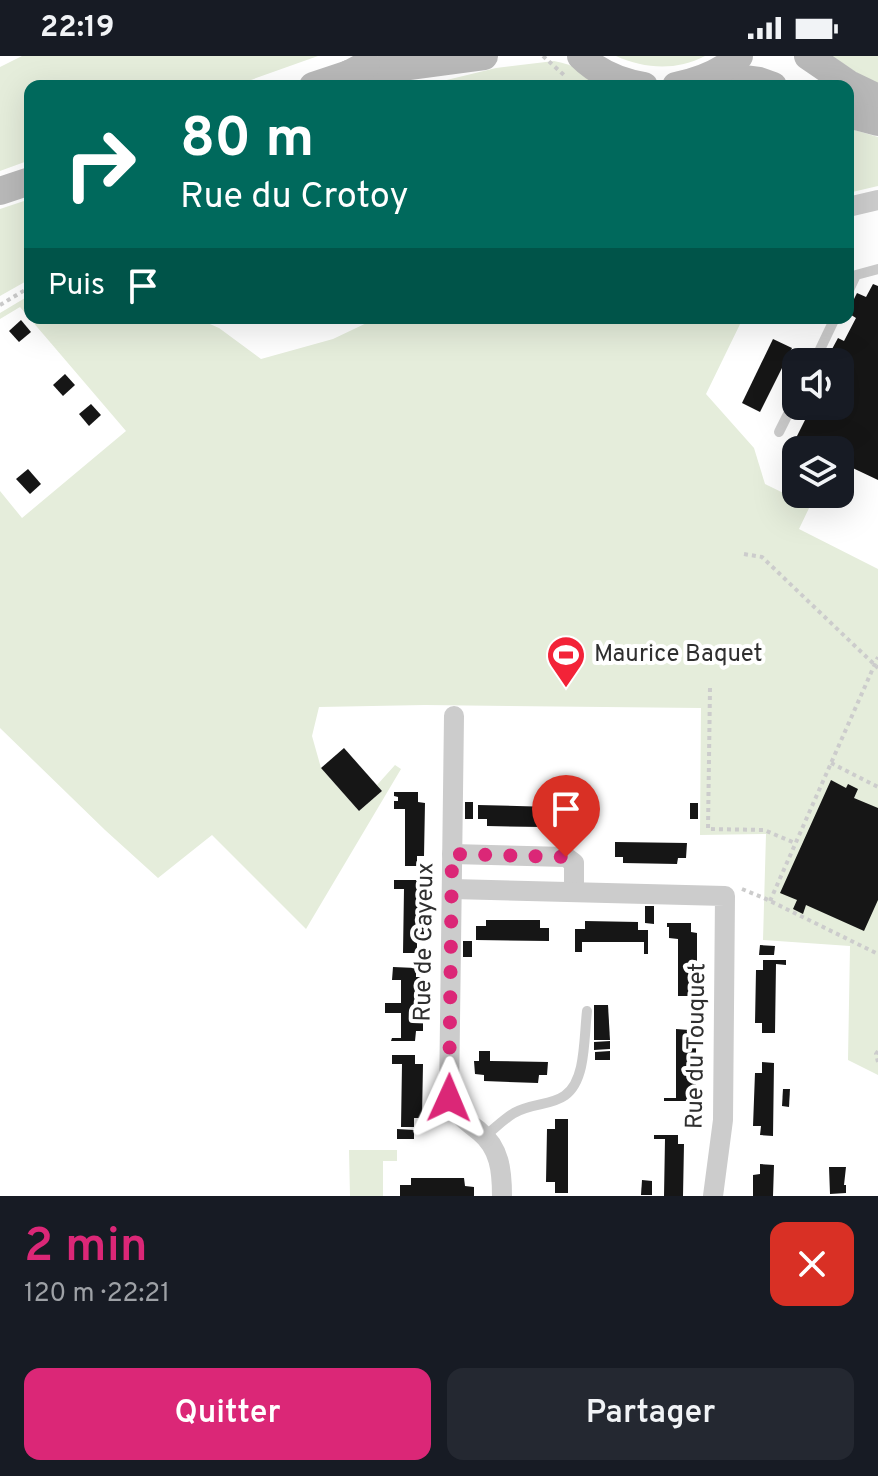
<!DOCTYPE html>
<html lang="fr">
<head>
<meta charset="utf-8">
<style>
	body { margin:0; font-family:Overpass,sans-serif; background:#242831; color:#f1f3f6; height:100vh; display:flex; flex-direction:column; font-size:30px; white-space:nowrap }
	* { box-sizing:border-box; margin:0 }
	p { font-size:26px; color:#9ea1a6 }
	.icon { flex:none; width:44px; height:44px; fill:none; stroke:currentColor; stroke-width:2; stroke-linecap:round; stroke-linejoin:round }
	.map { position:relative; height:1140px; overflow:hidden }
	.panel { display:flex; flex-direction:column; background:#171b24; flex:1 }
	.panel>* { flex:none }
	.banner { position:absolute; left:24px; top:24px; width:830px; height:244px; border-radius:16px; box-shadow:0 8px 32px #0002; background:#00695c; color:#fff; overflow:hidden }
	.fabs { position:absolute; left:782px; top:292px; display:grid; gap:16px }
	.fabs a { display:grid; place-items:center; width:72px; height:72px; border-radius:16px; background:#171b24; box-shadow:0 8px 32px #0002; font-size:40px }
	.pin { position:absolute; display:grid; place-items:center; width:68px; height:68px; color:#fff; margin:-82px -34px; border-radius:50% 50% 50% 0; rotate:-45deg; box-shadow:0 0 8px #0007 }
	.pin .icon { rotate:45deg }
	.me { position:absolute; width:88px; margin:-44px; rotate:1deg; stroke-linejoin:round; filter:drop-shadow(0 0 6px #0008) }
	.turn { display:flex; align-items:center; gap:28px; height:168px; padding:0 24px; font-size:36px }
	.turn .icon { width:104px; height:104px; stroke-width:2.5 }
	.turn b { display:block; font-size:56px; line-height:68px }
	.then { display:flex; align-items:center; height:76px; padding:0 24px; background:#0003; gap:16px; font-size:30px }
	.round { display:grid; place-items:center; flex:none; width:84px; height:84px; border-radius:16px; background:#242831 }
	.summary { display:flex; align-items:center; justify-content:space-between; height:136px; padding:0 24px }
	h1 { font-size:48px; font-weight:600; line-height:60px; color:#db2777 }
	.primary-button { display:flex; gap:16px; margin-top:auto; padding:16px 24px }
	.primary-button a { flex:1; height:92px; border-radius:16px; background:#db2777; color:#fff; font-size:32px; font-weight:600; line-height:92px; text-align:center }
	.primary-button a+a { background:#242831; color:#f1f3f6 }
	.status { display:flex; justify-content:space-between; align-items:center; height:56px; padding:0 40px; background:#171b24; direction:ltr }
	.status svg { height:22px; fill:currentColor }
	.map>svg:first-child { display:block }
	.green { fill:#e5eddb }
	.building { fill:#161616 }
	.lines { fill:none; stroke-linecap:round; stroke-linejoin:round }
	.path { stroke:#ccc; stroke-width:4; stroke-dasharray:4 4; stroke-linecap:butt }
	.lane { stroke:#ccc; stroke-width:10 }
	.street { stroke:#ccc; stroke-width:20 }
	.secondary { stroke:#b9b9b9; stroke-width:28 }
	.route { stroke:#db2777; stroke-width:14; stroke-dasharray:0 25.2 }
	.labels { text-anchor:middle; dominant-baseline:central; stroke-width:8; stroke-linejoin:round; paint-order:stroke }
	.poi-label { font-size:24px; fill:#2f2f2f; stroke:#fff; text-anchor:start }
	.street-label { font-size:24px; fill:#2f2f2f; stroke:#fff }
</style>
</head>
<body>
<div class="status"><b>22:19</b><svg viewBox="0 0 49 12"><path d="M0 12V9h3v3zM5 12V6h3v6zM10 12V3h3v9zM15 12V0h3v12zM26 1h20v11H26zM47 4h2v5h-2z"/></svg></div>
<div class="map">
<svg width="878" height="1140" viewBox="0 0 878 1140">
	<rect width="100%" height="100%" fill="#fff"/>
	<g class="green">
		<polygon points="22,0 318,0 234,30 30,30 30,104 0,115 0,11"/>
		<path d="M616,0h89c-29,15 -60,13 -89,0z"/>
		<polygon points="832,0 878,0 878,31"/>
		<path d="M554,5c18,4 33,9 45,25h-177l74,-18z"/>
		<polygon points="848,72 878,81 878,130 848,137"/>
		<polygon points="30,143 30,223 0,240 0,153"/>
		<polygon points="30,239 30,262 196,262 219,272 261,303 333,283 373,264 387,268 401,262 743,262 706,338 754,392 765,428 810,450 799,473 878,513 878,1019 848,1004 850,890 763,884 766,778 700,779 701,652 425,649 319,651 312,680 321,712 359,755 382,735 377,729 395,709 401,713 306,873 212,779 158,822 105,774 0,672 0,435 22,462 126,375 20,251 0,263 0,257"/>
		<polygon points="349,1094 397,1094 397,1105 383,1105 383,1140 350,1140"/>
	</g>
	<g class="building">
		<polygon points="873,228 878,230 878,424 840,406 840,394 816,394 795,384 812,350 840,350 840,306 825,306 838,282 844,285 856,262 848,257 848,255 857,237 866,241"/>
		<polygon points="21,264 31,276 19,286 9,275"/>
		<polygon points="773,283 792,292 760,356 742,347"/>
		<polygon points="65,318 75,329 63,340 53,329"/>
		<polygon points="91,348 101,359 89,370 79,358"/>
		<polygon points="28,413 41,428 30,438 16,423"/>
		<polygon points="344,692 382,735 359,755 321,712"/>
		<polygon points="831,724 846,732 848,728 858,733 854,742 878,752 878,844 864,875 806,849 803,858 793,853 797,844 780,837"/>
		<polygon points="394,736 418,736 418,746 425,747 424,800 417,800 417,810 405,810 405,753 394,753 394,745 398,745 398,741 394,740"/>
		<rect x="465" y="746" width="8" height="17"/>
		<rect x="690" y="747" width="8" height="16"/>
		<polygon points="478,749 552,751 552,764 541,764 542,771 487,770 487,763 478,763"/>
		<polygon points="615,786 687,787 686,802 678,802 677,808 623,807 623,801 615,801"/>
		<polygon points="394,824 418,824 417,834 424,834 424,887 417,887 417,897 403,897 404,833 394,833"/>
		<polygon points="645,850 654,850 654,868 645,867"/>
		<polygon points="486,864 540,864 540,872 549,872 549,885 476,884 476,870 486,870"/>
		<polygon points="585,865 638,866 638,874 648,874 648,898 644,898 644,886 582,886 582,896 575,896 575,873 585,873"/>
		<polygon points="667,867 691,867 691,876 697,877 697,931 690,931 690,940 678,940 678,883 669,882 669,871 667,871"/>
		<rect x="463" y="885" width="9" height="16"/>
		<polygon points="760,889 775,890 774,899 759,899"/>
		<polygon points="763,904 786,904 786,909 776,908 775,977 762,977 762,967 755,967 756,914 763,914"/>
		<polygon points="393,911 416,912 416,921 423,921 423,975 416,975 415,985 391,985 392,982 401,982 401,957 385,957 385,947 401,947 401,924 392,924"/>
		<polygon points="594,949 608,949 610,984 594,984"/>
		<polygon points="676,973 689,974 689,983 696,983 696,1035 688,1036 688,1045 664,1045 664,1042 676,1042"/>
		<polygon points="610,985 610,993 594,994 594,986"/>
		<polygon points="479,995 490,995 490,1005 548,1006 547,1019 539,1019 538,1027 484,1025 484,1019 475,1018 474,1005 479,1005"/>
		<polygon points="610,995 610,1004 595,1004 595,996"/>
		<polygon points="392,999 415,999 415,1008 423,1008 422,1062 414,1062 414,1071 401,1071 402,1008 392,1008"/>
		<polygon points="762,1006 774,1007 773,1080 760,1079 761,1070 753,1070 755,1017 762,1017"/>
		<polygon points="783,1033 790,1033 789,1051 782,1050"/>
		<polygon points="555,1063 568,1063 568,1137 555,1137 555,1126 546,1126 547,1073 555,1073"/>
		<polygon points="397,1073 414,1074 414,1083 397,1083"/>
		<polygon points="654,1079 678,1079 678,1088 684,1088 683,1140 664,1140 665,1083 654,1083"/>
		<polygon points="760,1108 774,1109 773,1140 753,1140 753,1119 760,1118"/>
		<polygon points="829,1111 846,1111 844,1129 846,1129 846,1137 830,1138"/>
		<polygon points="411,1122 464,1122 465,1130 474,1131 474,1140 400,1140 400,1129 411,1129"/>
		<polygon points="642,1124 652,1125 652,1139 641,1139"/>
	</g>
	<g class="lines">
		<g class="path">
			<polyline points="543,0 565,20"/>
			<polyline points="0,249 30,231"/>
			<polyline points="744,498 762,501 878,612"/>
			<polyline points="710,632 708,773 764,774 795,787"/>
			<polyline points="831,707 878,731"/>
			<polyline points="742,833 764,842 878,898"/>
			<polyline points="770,845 878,601"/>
			<polyline points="878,995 876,998 878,1006"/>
		</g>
		<g class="lane">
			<polyline points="848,236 856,219 878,213"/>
			<polyline points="814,306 835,262"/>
			<polyline points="779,376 796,342"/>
			<path d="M485,1080c9,-7 19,-17 29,-23 28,-15 57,-2 67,-46 4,-18 4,-38 6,-56"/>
		</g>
		<g class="street">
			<polyline points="848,151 878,144"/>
			<path d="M454,660l-5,382c7,16 17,23 30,33 21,17 23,40 23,65"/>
			<polyline points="452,798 566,801 574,807 574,835"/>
			<polyline points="452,833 725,840 723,1064 713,1140"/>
		</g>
		<g class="secondary">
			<path d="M581,0c17,17 39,26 63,30"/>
			<polyline points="808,0 849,28 878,42"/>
			<polyline points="349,18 484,0"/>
			<polyline points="713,19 759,25 773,30"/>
			<polyline points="313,30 349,18 366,9"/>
			<path d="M676,30c24,-5 46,-13 63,-30"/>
			<polyline points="848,58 878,66"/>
			<polyline points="0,135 30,125"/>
		</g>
	</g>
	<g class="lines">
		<polyline class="route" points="449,1042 452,798 566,801"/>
	</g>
	<defs>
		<symbol id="stadium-pin" viewBox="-11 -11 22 30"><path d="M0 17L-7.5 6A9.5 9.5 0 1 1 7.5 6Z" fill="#f32338" stroke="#fff"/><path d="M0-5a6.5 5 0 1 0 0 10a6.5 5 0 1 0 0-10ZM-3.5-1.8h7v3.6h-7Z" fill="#fff"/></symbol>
	</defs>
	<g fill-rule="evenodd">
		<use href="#stadium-pin" x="544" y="577" width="44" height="60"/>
	</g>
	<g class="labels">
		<g class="poi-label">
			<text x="594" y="599">Maurice Baquet</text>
		</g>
		<g class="street-label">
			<text transform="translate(425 886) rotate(-89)">Rue de Cayeux</text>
			<text transform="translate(697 990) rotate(-89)">Rue du Touquet</text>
		</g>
	</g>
</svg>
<div class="fabs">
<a><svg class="icon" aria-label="sound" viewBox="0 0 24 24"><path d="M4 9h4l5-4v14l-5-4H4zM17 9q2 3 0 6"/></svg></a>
<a><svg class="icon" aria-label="layers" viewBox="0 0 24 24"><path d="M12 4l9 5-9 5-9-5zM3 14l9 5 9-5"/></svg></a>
</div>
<div class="pin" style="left:566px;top:801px;background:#d93025"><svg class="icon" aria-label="arrive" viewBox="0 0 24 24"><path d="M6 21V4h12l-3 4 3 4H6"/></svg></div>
<svg class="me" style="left:449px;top:1042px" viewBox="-20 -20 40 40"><path d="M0-17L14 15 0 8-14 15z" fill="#db2777" stroke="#fff" stroke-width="4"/></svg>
<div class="banner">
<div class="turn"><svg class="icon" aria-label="right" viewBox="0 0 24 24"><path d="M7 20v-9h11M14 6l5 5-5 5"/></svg><div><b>80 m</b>Rue du Crotoy</div></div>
<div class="then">Puis<svg class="icon" aria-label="arrive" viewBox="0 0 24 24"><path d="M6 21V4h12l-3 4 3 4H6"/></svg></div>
</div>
</div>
<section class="panel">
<div class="summary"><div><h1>2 min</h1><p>120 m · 22:21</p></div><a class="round" style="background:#d93025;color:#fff"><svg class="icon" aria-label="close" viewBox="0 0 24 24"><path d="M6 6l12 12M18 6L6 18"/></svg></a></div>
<div class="primary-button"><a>Quitter</a><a>Partager</a></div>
</section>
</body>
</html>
